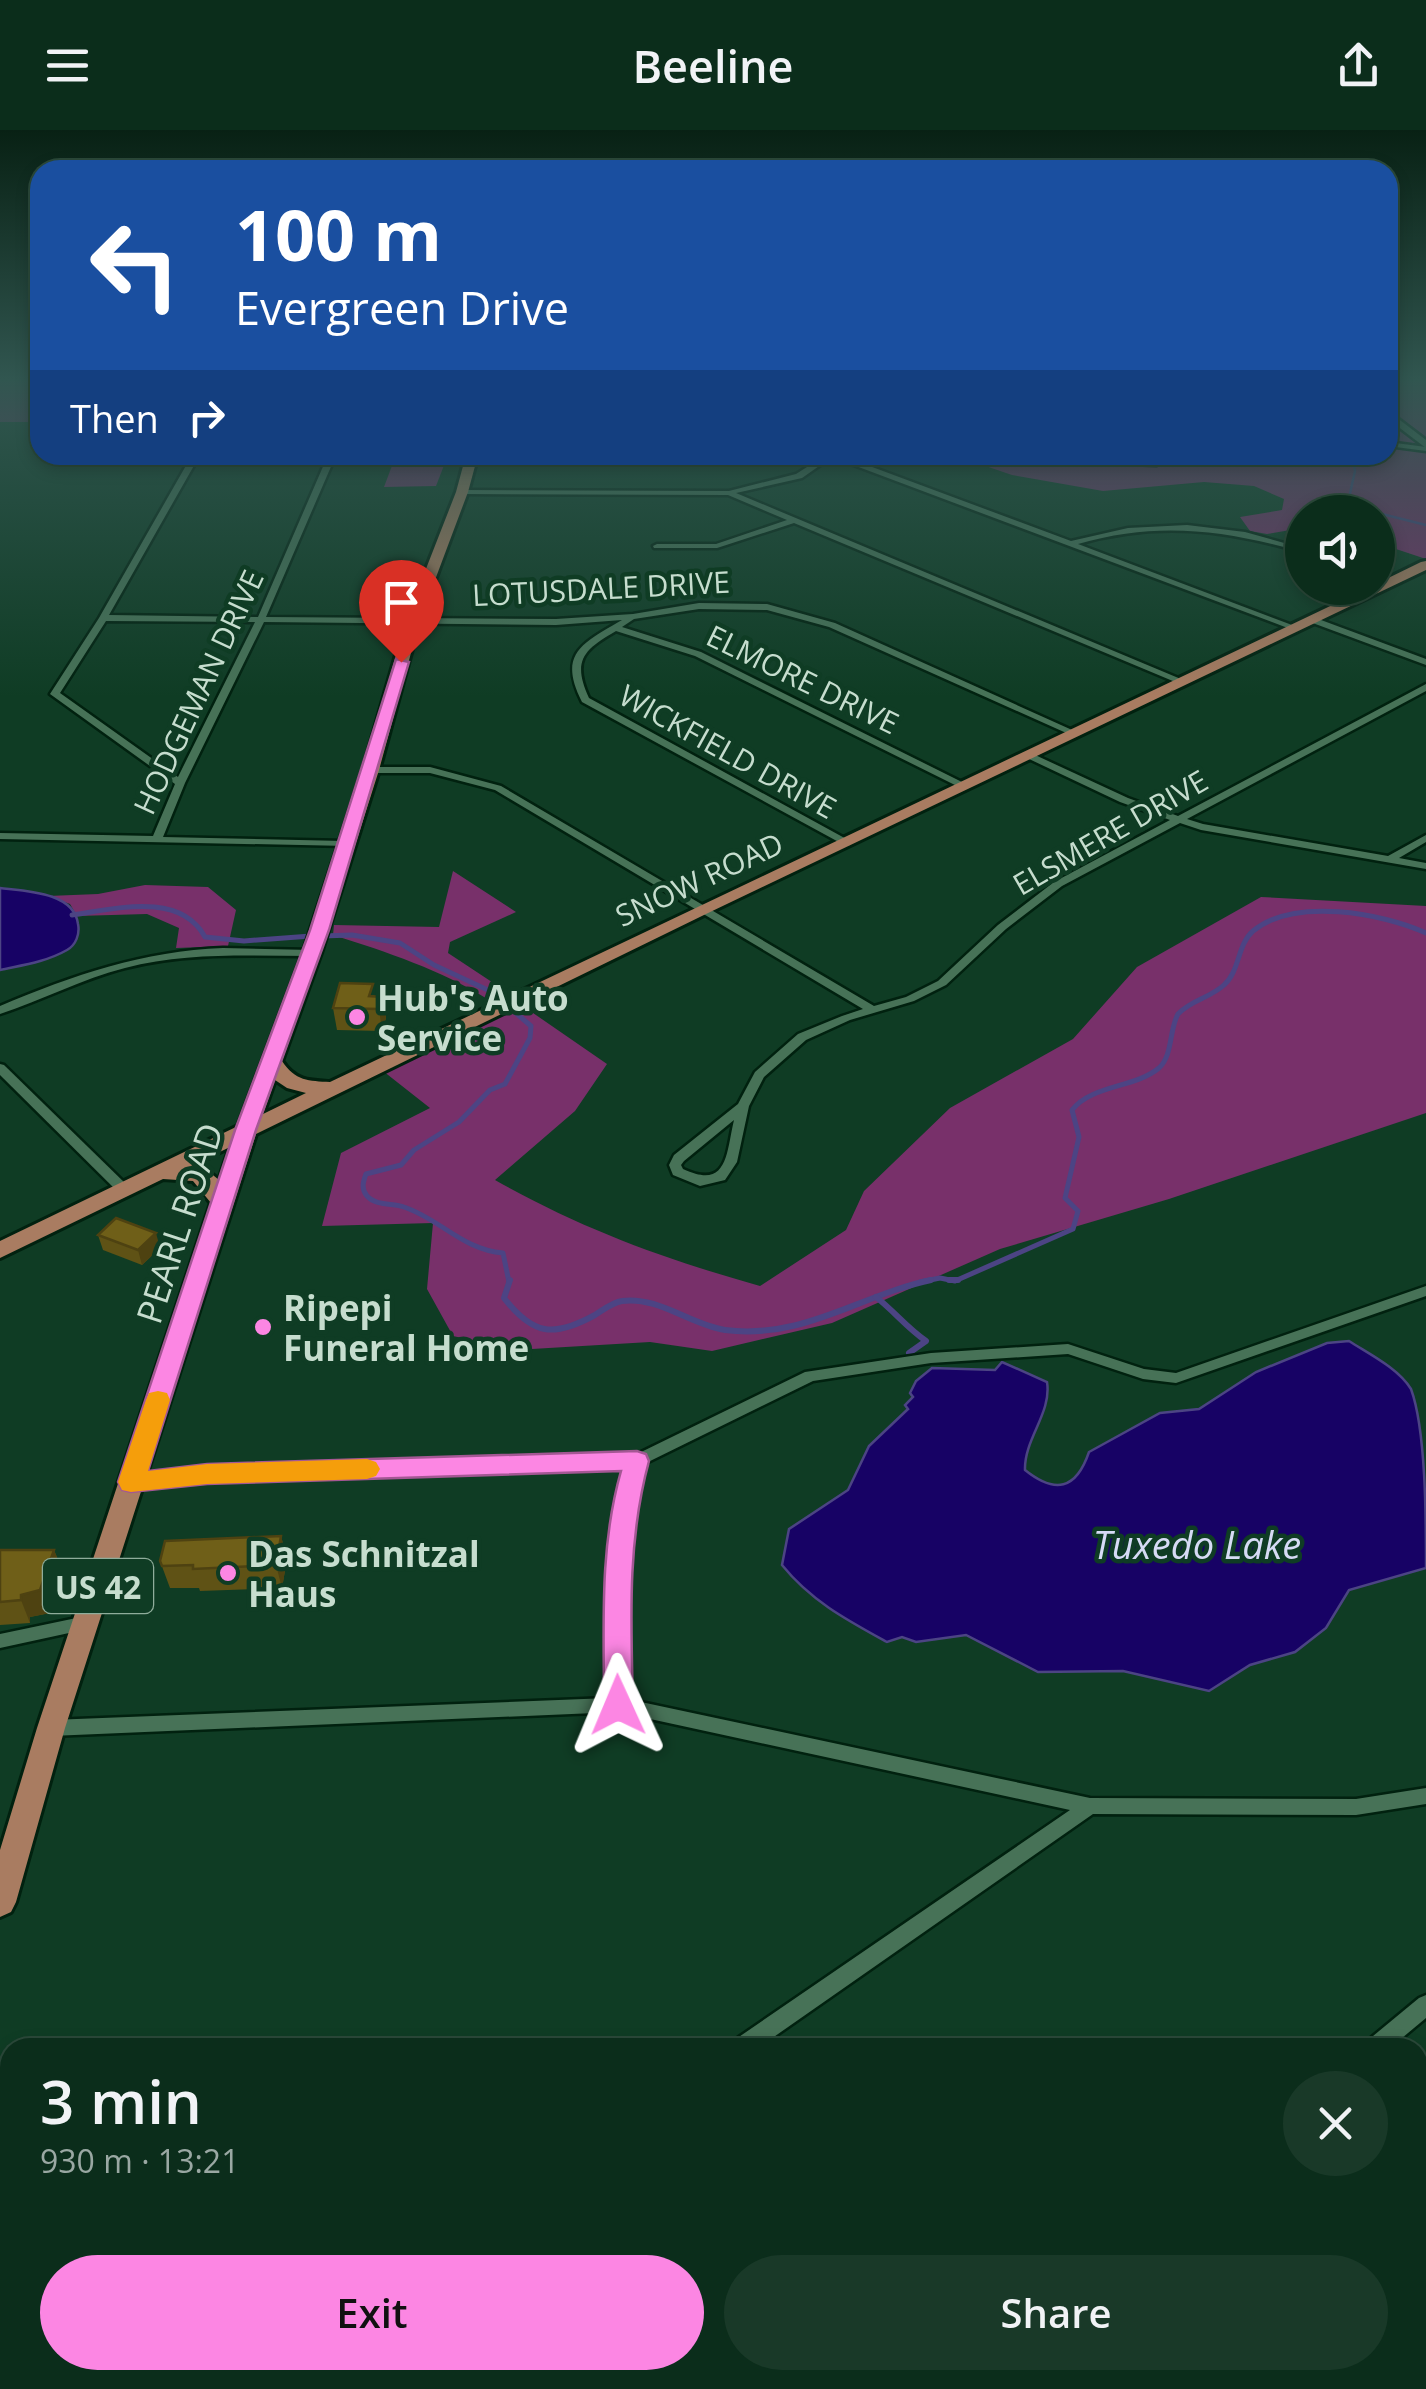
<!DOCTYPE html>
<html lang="en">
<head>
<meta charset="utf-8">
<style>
	body { margin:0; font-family:"Open Sans",sans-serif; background:#193928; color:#f1f3f6; height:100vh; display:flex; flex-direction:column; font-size:38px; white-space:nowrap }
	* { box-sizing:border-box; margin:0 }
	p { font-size:32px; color:#9aa8a3 }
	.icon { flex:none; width:55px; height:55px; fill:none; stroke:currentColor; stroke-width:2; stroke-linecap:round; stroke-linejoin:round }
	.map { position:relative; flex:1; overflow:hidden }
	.drawer { position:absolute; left:0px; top:1908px; width:1428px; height:352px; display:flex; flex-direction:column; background:#0b2d1b; border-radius:30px 30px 0 0; box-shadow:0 5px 15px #0003,0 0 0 2px #2b493a }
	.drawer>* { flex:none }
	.banner { position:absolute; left:30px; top:30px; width:1368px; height:305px; border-radius:30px; box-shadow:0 5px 15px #0003,0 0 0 2px #2b493a; background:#1a4fa0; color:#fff; overflow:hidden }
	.fabs { position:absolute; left:1285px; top:365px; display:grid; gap:20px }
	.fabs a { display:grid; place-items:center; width:110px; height:110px; border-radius:50%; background:#0b2d1b; box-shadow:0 5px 15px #0003,0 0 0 2px #2b493a; font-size:50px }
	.pin { position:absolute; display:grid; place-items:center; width:85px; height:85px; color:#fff; margin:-102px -42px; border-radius:50% 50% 50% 0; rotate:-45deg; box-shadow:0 0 10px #0007 }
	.pin .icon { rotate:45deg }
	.me { position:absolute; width:110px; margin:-55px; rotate:359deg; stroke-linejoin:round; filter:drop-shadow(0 0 8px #0008) }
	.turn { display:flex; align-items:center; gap:35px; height:210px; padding:0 40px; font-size:45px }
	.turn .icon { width:130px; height:130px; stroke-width:2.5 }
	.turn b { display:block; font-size:70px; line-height:85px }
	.then { display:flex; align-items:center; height:95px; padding:0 40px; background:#0003; gap:20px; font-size:38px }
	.round { display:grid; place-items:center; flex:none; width:105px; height:105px; border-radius:52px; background:#193928 }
	.head { display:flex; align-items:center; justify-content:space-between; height:170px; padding:0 40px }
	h1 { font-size:60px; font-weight:600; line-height:75px }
	.cta { display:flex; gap:20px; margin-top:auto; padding:20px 40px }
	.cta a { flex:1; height:115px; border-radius:60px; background:#fc86e3; color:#111; font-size:40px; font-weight:600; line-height:115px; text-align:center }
	.cta a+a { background:#193928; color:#f1f3f6 }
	header { display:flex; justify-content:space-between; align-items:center; height:130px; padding:0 40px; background:#0b2d1b; font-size:45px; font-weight:600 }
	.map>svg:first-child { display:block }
	.green { fill:#78306a }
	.water { fill:#170265; stroke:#4c4484; stroke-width:2.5 }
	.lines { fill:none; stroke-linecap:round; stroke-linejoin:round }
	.stream-far2 { stroke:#4c4484; stroke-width:2.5 }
	.stream-far1 { stroke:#4c4484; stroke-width:5 }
	.stream { stroke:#4c4484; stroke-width:6 }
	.street-casing { stroke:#01210f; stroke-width:5 }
	.secondary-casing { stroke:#01210f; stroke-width:5 }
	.primary-casing { stroke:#01210f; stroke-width:6 }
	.street { fill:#477257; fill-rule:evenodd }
	.secondary { fill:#477257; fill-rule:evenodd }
	.primary { fill:#a97c61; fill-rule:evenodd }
	.wall { fill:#5f5215 }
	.shaded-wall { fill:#4e4211 }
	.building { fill:#6f5f18; stroke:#4e4211; stroke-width:2.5 }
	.route { fill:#fc86e3; stroke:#a45794; stroke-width:2.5 }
	.slow { fill:#f59e0b }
	.poi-dot { fill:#fc86e3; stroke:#0f3c24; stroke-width:4 }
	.labels { text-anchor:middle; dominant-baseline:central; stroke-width:9; stroke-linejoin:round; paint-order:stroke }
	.far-street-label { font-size:30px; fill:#c6ddce; stroke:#0f3c24 }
	.shield { fill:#0f3c24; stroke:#8fad9b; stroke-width:2.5 }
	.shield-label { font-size:32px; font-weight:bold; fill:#c6ddce }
	.poi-label { font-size:35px; font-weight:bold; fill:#c6ddce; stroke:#0f3c24; text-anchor:start }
	.street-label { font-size:35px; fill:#c6ddce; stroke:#0f3c24 }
	.water-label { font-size:38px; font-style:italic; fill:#d6dbf5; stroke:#0f3c24 }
</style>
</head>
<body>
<header><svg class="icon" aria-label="menu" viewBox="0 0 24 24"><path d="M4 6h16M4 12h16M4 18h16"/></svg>Beeline<svg class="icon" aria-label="share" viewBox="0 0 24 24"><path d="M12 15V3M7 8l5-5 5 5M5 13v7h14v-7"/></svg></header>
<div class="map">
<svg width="1426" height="2259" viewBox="0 0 1426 2259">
	<rect width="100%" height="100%" fill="#0f3c24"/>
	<g class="green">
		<rect x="0" y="251" width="40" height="41"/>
		<polygon points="1388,251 1426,251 1426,429 1378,413 1378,382 1302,382 1302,398 1267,404 1250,401 1240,387 1282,380 1284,369 1254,356 1204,352 1103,361 1012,345 953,325 1388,325"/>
		<polygon points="396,325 448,325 436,356 384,357"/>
		<path d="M453,741l63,41 -66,30 -2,11 59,39 -18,8c-48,-30 -102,-48 -156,-65l1,-10 105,2z"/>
		<polygon points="145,755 208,757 236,780 228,816 176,818 179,798 147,784 77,786 70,774 48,766 98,764"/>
		<path d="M1261,767l165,9v207l-257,86 -169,50 -168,74 -120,28 -62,-9 -135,8 -62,-14 -26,-47 6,-66 -111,3 19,-73 89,-45 -47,-37 137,-67 87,60 -32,47 -80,69c87,49 169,79 265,106l86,-56 18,-39 86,-83 123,-69 64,-72z"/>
	</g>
	<g class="water">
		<path d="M0,758c26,3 74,4 78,36 2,10 -2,21 -11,26 -21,12 -44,15 -67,20z"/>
		<path d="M1349,1211c20,13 49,27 62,48 15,41 15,130 15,179l-77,22 -23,38 -31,24 -45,13 -41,26 -86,-20 -85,1 -72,-37 -50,7 -14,-5 -15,5c-40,-22 -76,-41 -105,-77l7,-36 59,-39 21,-44 39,-37 -3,-4 8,-8 -3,-4 6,-12 16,-13 63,2 7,-8 45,20c5,31 -23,57 -22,88 30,24 51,20 64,-18l71,-39 39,-4 57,-37 71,-29z"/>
	</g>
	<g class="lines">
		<g class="stream-far2">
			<polyline points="1352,325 1355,341 1349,368 1375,382"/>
			<polyline points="1378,383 1426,395"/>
		</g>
		<g class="stream-far1">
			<path d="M72,785c43,-6 108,-24 133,22l39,4 67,-5"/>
			<path d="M322,806l30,-1 48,8 34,22 56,26 41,35 -1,12 -25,46 -15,6 -31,32 -45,28 -13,15 -35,9c-3,8 -5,15 1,22 9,10 26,7 37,11 36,12 59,43 99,46l6,29"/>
			<path d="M920,1152l20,-4 15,3 118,-52 5,-18 -13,-13 14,-61 -7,-27c19,-25 63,-22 87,-42 14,-13 10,-38 19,-54 13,-14 32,-16 46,-29 16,-14 13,-40 29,-54 41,-34 129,-18 173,2"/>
		</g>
		<g class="stream">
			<path d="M510,1150l-6,18c29,37 49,40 91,17 8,-5 18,-13 27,-14 36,-5 69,24 103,29 78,10 135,-35 206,-50"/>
			<polyline points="949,1150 958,1150"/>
			<path d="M876,1167c19,15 30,30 50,44l-17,12"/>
		</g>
		<defs>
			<g id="street">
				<polygon points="1388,312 1426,317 1426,321 1388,316"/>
				<path d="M192,325h8l-91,160 149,2 70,-162h8l-70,162 290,2 77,-5 66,-11 68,1 68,19 246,111 -8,2 -244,-109 -62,-17 -68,-1 -65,10 -12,8 79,25 265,132v4l-3,1 -268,-133 -79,-25c-33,19 -44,30 -27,67l261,143v4l-4,1 -264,-144c-25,-49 1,-59 40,-82l-66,5 -292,-3 -79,161 -22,54 181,4 5,3 -1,2 -348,-7v-6l153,3 22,-52 -125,-90 49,-76zM106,491l149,1 -77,155 -118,-84z"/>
				<polygon points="553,325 568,328 677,325 673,327 567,332"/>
				<path d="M826,325h14l231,86 57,-13 59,-3 58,7 57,16v4c-78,-22 -144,-31 -224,-8l222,84 -7,2 -461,-173 -30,21 -66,15 452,189 -8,2 -386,-161 -77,25h-63l-1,-2 4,-2h59l71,-24 -59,-25 -266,-1 -4,-2 4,-2 267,1 67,-17z"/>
				<polygon points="1179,325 1191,325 1156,335 1101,333 1097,331 1101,329 1156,331"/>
				<polygon points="1378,444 1395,449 1396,451 1392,453 1378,449"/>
				<polygon points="1313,487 1426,529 1426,535 1310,492 1309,490"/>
				<path d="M1426,554v7l-239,128 16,5 185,32 38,-21v7l-27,16 27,5v6l-225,-39 -21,-7 -118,63 -56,43 -60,56 -32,16 -64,19 -44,20 -42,37 -15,29 -12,56 -12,18 -25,6 -27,-11 -4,-10 5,-10 64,-51 17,-32 43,-38 44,-18 21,-7 -368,-219 -65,-17h-59l-5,-3 5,-3h59l71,19 373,220 32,-9 32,-16 60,-56 56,-43 116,-62 -50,-18 -93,-44v-4h6l95,44 50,18zM734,990c-8,34 -6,70 -51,49l-2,-4 3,-4z"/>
				<path d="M223,818l89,2 6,3 -6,3c-63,0 -125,-4 -187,12 -43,11 -83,32 -125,46v-8c73,-31 144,-55 223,-58z"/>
				<polygon points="0,934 4,935 129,1057 131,1060 129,1063 119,1063 0,945"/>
				<path d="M1426,1156v10l-250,87 -33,-4 -75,-25 -137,9 -118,18 -169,83c-19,78 -19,156 -17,235l463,99 266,1 70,-11v16l-70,11 -263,-1 -335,234h-28l3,-7 337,-231 -452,-98 -567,24 -6,-3 -3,-5 3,-5 6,-3 558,-22c0,-78 0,-155 19,-231l-421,13 -76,9 -6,-2 -2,-4 2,-4 6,-2 76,-9 428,-13 170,-83 126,-19 137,-9 76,25 32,4z"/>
				<polygon points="86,1486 92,1488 94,1493 92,1498 0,1518 0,1504"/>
				<polygon points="1426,1865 1426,1888 1390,1918 1364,1918 1367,1911 1419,1868"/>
				<polygon points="412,2250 435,2250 432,2259 409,2259"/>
				<polygon points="950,2250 979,2250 975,2259 946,2259"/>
				<polygon points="1314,2250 1340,2250 1344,2259 1318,2259"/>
			</g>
			<polygon id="secondary" points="1388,281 1426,310 1426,318 1388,289"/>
			<path id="primary" d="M466,325h12l-10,37 -48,128 -41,150 -58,183 -39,108c13,20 27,20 48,21l1038,-494h10v-5l43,-21 5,-1v9l-720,344 -450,220 -191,594 -49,174 -5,10 -11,5v-67l37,-122 174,-525 -18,-22 -30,-2 -163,79v-17l238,-115 65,-173 60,-183 43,-150 50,-128zM275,950l12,8 19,5 -43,21zM230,1017l-11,33 -11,-9 -17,-5z"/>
		</defs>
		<use href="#street" class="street-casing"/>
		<use href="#secondary" class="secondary-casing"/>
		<use href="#primary" class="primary-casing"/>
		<use href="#street" class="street"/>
		<use href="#secondary" class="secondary"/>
		<use href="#primary" class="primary"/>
	</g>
	<g class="wall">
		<polygon points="374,866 383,867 386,888 382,901 337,900 333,878"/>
		<polygon points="98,1105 160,1118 142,1135 103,1120"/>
		<polygon points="281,1406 287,1429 282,1458 200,1461 199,1458 170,1458 160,1431"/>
		<polygon points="0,1420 54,1420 63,1442 50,1483 30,1487 30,1493 0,1495"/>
	</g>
	<g class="shaded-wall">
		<polygon points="383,867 386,888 382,901 379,879"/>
		<polygon points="156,1103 160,1118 142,1135 138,1120"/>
		<polygon points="281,1406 287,1429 282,1458 276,1435"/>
		<polygon points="54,1420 63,1442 50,1483 30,1487 30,1493 21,1470 21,1465"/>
	</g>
	<g class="building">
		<polygon points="340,853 373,854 369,866 383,867 379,879 333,878"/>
		<polygon points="116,1088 156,1103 138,1120 98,1105"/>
		<polygon points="281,1406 276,1435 193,1439 193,1435 162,1436 160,1431 165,1411"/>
		<polygon points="0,1420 54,1420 40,1460 21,1465 21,1470 0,1472"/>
	</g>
	<linearGradient id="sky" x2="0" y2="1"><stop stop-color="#082114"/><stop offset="0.44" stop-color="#315650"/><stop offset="1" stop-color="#315650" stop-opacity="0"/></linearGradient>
	<rect width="1426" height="567" fill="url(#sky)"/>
	<path class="route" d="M396,529l13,3 -80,268 -73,200 -108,341 59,-7 430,-13 9,3 3,7c-22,81 -18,160 -16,244l-5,9 -10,3 -10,-3 -4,-9c0,-79 -5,-157 17,-234l-414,13 -76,8 -9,-2 -4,-8 117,-352 75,-200z"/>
	<polygon class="slow" points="158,1261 167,1263 170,1270 148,1341 207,1334 367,1329 376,1332 380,1339 376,1346 367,1349 207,1354 131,1362 122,1360 118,1352 146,1270 149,1263"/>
	<g class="poi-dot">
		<circle cx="357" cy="887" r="10"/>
		<circle cx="263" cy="1197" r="10"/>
		<circle cx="228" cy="1443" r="10"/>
	</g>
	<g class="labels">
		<g class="far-street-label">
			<text transform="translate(601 458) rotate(-3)">LOTUSDALE DRIVE</text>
			<text transform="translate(803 549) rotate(26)">ELMORE DRIVE</text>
			<text transform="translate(198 562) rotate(-65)">HODGEMAN DRIVE</text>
			<text transform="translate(728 621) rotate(29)">WICKFIELD DRIVE</text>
			<text transform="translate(1110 702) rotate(-30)">ELSMERE DRIVE</text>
			<text transform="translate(699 749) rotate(-25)">SNOW ROAD</text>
		</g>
		<rect class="shield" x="43" y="1429" width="110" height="54" rx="8"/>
		<g class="shield-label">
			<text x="98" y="1456">US 42</text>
		</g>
		<g class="poi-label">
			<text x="377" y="867">Hub's Auto<tspan x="377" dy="40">Service</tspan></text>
			<text x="283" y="1177">Ripepi<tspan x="283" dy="40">Funeral Home</tspan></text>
			<text x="248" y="1423">Das Schnitzal<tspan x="248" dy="40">Haus</tspan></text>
		</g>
		<g class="street-label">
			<text transform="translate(179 1093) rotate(-72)">PEARL ROAD</text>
		</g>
		<g class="water-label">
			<text x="1197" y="1414">Tuxedo Lake</text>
		</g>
	</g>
</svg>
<div class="fabs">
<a><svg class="icon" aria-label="sound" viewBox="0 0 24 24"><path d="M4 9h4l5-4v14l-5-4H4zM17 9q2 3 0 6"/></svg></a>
</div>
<div class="pin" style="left:401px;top:532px;background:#d93025"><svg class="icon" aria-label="arrive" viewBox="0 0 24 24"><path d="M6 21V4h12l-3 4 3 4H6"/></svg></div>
<svg class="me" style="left:618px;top:1575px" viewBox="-20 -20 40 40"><path d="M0-17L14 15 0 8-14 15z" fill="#fc86e3" stroke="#fff" stroke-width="4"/></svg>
<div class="banner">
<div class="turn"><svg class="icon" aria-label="left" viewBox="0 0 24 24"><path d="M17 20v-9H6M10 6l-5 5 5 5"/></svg><div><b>100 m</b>Evergreen Drive</div></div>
<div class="then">Then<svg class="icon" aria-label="right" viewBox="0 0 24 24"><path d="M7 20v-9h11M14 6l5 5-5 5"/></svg></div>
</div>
<section class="drawer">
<div class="head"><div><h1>3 min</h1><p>930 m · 13:21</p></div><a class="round"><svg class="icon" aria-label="close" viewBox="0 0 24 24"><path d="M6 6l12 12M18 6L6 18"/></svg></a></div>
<div class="cta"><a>Exit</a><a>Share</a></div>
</section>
</div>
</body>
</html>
